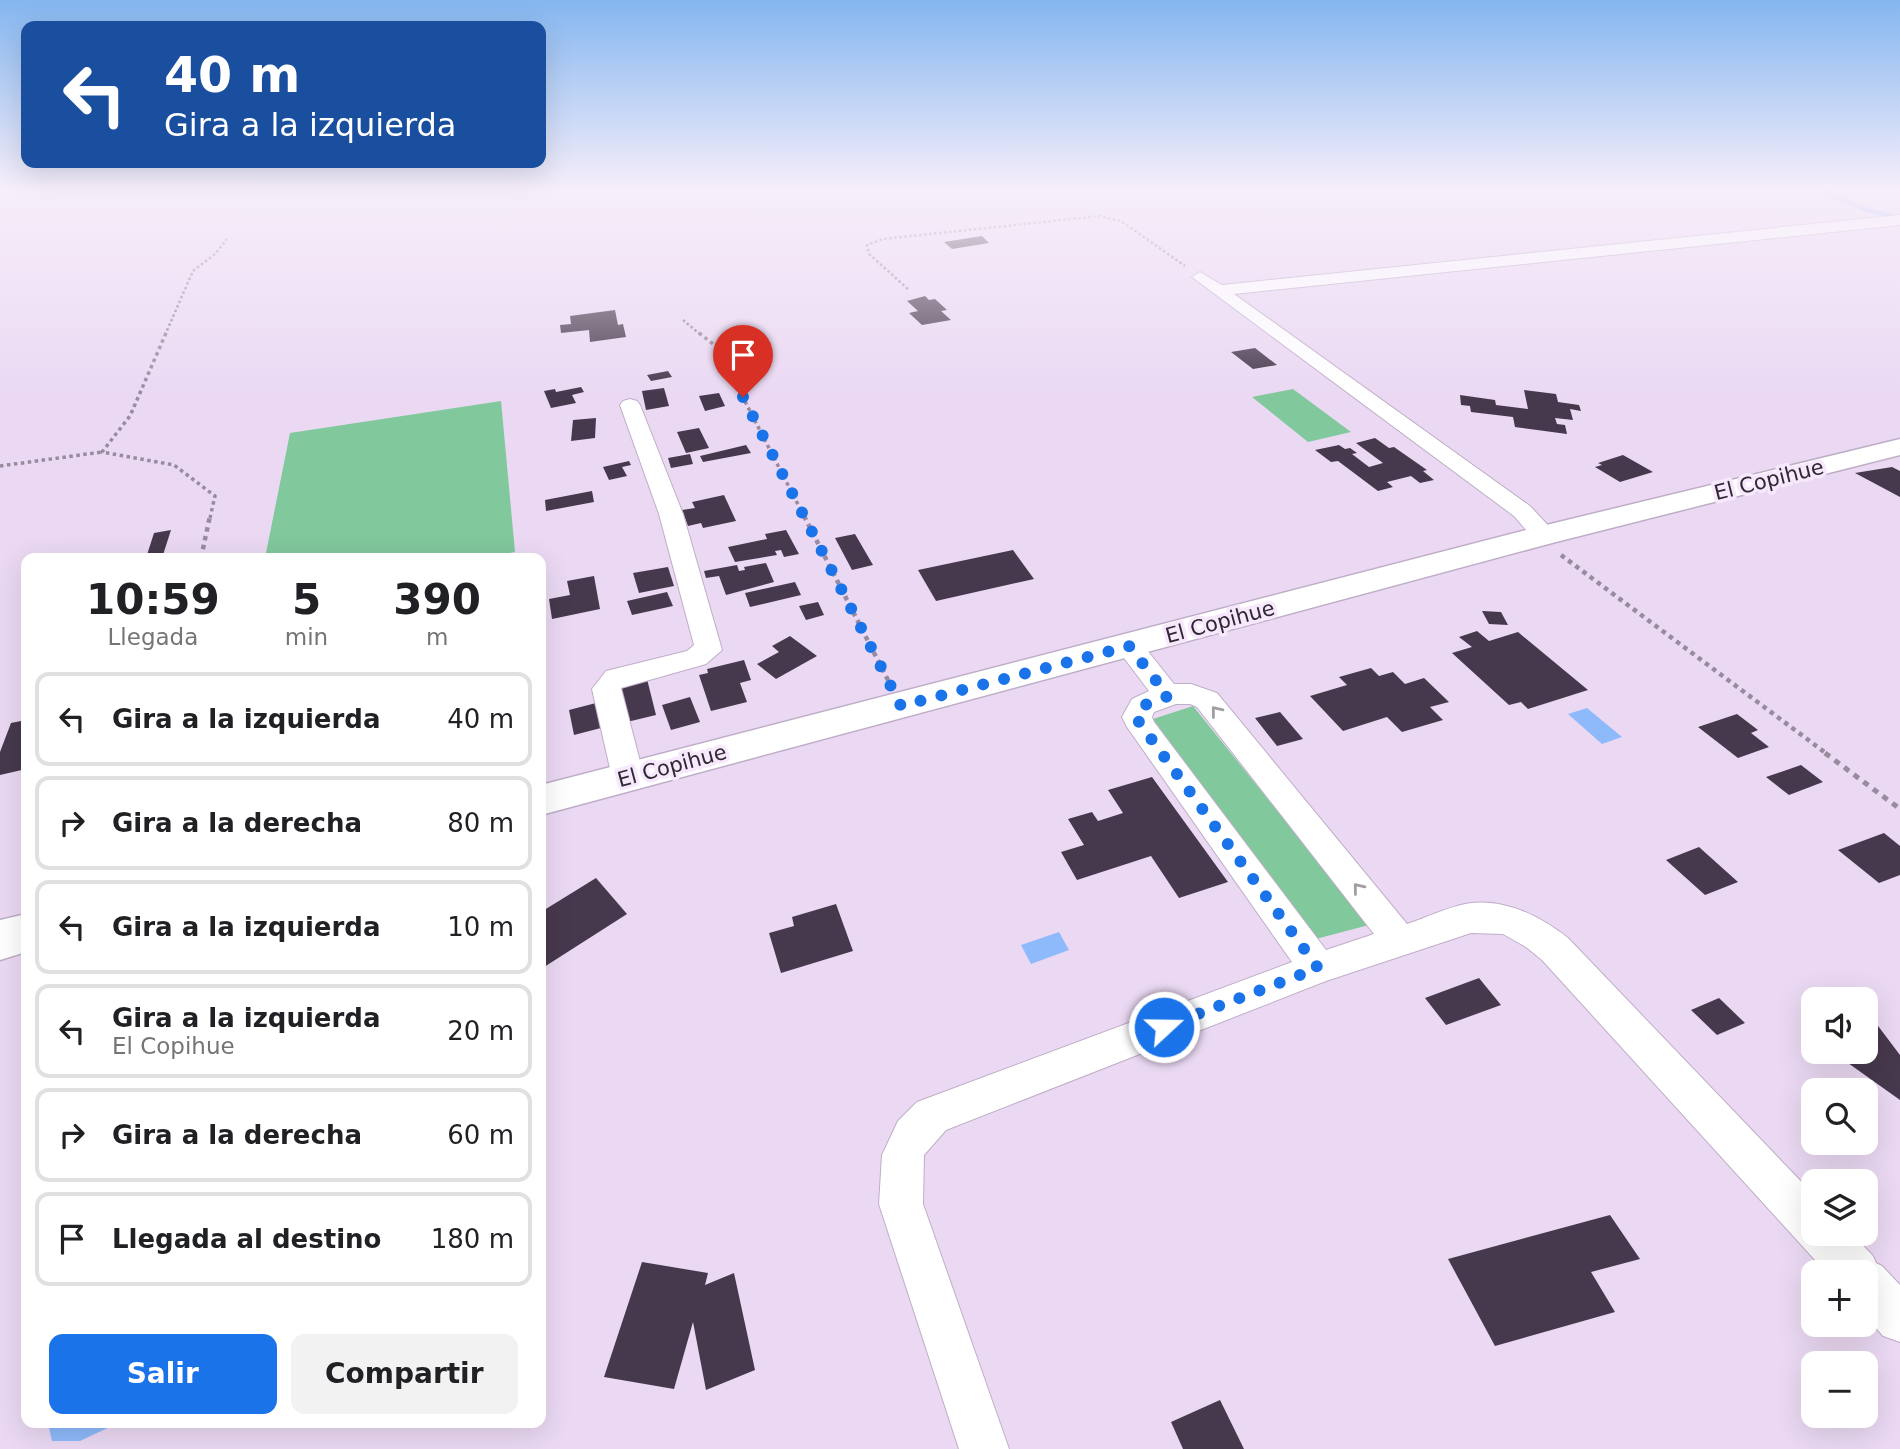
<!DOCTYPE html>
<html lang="es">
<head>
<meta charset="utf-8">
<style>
	body { margin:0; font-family:"DejaVu Sans",sans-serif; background:#f2f2f2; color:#202124; height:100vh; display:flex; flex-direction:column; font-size:26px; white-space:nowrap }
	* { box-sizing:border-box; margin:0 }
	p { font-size:23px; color:#757577 }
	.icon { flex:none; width:38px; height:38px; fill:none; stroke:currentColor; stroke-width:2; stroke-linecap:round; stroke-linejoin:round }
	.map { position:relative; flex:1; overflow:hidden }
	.sheet { position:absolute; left:21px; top:553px; width:525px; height:875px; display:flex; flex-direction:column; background:#fff; border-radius:14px; box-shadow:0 7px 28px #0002 }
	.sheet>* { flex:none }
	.guide { position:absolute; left:21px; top:21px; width:525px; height:147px; border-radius:14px; box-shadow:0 7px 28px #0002; background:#1a4fa0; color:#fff; overflow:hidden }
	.controls { position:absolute; left:1801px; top:987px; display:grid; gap:14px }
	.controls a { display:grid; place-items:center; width:77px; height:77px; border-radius:14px; background:#fff; box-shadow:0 7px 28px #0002; font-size:35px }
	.pin { position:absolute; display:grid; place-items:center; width:60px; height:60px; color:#fff; margin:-72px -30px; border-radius:50% 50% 50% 0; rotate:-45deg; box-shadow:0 0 7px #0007 }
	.pin .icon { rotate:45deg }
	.me { position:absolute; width:77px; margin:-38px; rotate:69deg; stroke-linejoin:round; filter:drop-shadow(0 0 5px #0008) }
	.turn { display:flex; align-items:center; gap:24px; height:147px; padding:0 28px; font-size:32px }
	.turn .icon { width:91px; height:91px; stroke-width:2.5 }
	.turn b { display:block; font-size:49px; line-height:60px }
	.eta { display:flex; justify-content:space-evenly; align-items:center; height:119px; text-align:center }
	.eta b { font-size:42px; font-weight:800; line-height:49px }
	.primary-button { display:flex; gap:14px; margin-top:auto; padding:14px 28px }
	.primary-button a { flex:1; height:80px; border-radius:14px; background:#1a73e8; color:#fff; font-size:28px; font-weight:800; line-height:80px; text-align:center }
	.primary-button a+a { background:#f2f2f2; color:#202124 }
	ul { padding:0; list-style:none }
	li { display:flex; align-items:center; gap:21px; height:94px; margin:0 14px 10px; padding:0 14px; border:4px solid #e0e0e0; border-radius:14px }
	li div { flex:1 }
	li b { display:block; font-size:26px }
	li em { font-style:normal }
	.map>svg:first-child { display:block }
	.green { fill:#81c89d }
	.water { fill:#8ebafb }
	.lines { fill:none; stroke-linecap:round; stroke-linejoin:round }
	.stream { stroke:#8ebafb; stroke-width:4.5 }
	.building { fill:#47394d }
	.street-casing { stroke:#bfaec7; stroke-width:2 }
	.secondary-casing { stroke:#bfaec7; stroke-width:3 }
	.path-far3 { stroke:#988b9d; stroke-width:2.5; stroke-dasharray:2.5 2.5; stroke-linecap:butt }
	.path-far2 { stroke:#988b9d; stroke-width:3.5; stroke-dasharray:3.5 3.5; stroke-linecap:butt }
	.path-far1 { stroke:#988b9d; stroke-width:4.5; stroke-dasharray:4.5 4.5; stroke-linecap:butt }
	.path { stroke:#988b9d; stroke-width:5; stroke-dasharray:6 6; stroke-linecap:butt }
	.street { fill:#fff; fill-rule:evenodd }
	.secondary { fill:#fff; fill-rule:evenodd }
	.oneway { stroke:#a19ea2 }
	.route { stroke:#1a73e8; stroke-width:12; stroke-dasharray:0 21.6 }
	.labels { text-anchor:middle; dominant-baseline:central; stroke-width:7; stroke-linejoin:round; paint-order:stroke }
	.street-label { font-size:21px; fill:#2e2831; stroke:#f7e8fd }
</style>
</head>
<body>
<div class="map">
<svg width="1900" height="1449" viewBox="0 0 1900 1449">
	<rect width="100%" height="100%" fill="#ebd9f3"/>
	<g class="green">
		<polygon points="1293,389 1351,432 1308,442 1252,397"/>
		<polygon points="501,401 515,552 481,558 265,558 290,433"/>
		<polygon points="1193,706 1369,925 1312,940 1153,719"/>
	</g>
	<g class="water">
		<polygon points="1587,708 1622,737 1602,744 1568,714"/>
		<polygon points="1059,932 1069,950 1031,964 1021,945"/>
		<polygon points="48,1423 118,1423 80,1441 52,1441"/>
	</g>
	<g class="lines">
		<polyline class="stream" points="1822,191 1867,210 1900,218"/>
	</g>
	<g class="building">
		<polygon points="982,236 989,243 952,249 944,242"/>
		<polygon points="925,296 929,300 935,299 947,310 941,311 951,320 922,325 909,313 918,311 907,301"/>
		<polygon points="615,310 618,325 623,324 626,337 590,342 589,330 561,333 560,325 571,324 570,316"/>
		<polygon points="1255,348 1277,365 1253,369 1231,352"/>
		<polygon points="668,371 672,377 651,381 647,375"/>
		<polygon points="581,387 584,392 572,395 576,403 551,408 544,391 555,389 556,392"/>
		<polygon points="664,388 669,406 646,410 642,391"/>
		<polygon points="1524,390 1556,394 1558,402 1579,405 1581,411 1570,409 1573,420 1555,418 1557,424 1565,425 1567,434 1515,427 1513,417 1471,412 1470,406 1461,405 1460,395 1495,400 1496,405 1528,409"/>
		<polygon points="719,393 725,406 705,411 699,396"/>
		<polygon points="596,418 595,438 571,441 573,420"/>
		<polygon points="699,428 709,448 686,453 677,432"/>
		<polygon points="1375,438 1389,448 1394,447 1427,470 1423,471 1434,480 1420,483 1411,476 1387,482 1393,487 1378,491 1338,461 1331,462 1315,450 1339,445 1345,449 1350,448 1357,453 1352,454 1369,467 1383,463 1356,443"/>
		<polygon points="746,445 751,453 703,462 700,456"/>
		<polygon points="690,454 693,464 671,468 668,458"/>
		<polygon points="1623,455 1653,472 1620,482 1595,467 1602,465 1598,463"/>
		<polygon points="629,461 631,465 622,467 627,476 609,480 603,467"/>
		<polygon points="1892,467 1900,471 1900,497 1855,473"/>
		<polygon points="592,491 594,502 546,511 545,500"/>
		<polygon points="724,495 736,521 703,528 701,523 688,526 682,510 695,508 692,502"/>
		<polygon points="171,530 162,558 146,558 154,533"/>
		<polygon points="786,530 799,554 784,557 781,550 775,551 777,555 735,562 728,547 767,539 765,534"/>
		<polygon points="855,534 873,565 852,570 835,538"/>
		<polygon points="1013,550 1034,579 936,601 918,570"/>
		<polygon points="766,563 774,582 726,595 719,576 706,578 704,571 737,565 739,571 745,570 744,567"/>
		<polygon points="668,567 674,586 639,593 633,573"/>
		<polygon points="594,576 600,609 552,619 549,599 570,595 567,581"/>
		<polygon points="795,582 801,595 750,607 745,593"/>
		<polygon points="667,592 673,606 632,615 627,601"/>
		<polygon points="818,602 824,615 806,620 799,606"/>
		<polygon points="1482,611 1501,612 1508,625 1489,624"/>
		<polygon points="1477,631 1489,641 1518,632 1588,690 1528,709 1521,702 1509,705 1452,653 1472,647 1459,637"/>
		<polygon points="790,636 817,656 776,679 757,664 779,652 772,646"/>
		<polygon points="744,660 751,680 740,683 747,702 711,711 699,675 708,673 707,669"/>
		<polygon points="1371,668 1379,676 1393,672 1405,684 1424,678 1449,702 1430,707 1443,720 1402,732 1387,717 1343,731 1310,696 1347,685 1339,677"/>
		<polygon points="647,679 656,715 627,722 618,686"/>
		<polygon points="690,697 700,722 671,730 662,705"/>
		<polygon points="596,703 601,728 574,735 569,710"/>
		<polygon points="1280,712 1303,739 1277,746 1255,718"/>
		<polygon points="1737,714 1758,730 1751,733 1769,747 1738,758 1698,727"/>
		<polygon points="26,720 26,769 0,775 0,752 11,723"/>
		<polygon points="1801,765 1823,782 1789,795 1766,777"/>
		<polygon points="1152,777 1228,882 1179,898 1151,856 1077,880 1061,852 1084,845 1068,819 1092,812 1098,821 1123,813 1108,790"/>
		<polygon points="1884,833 1900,846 1900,875 1879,883 1838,850"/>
		<polygon points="1699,847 1738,882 1705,895 1666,860"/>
		<polygon points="596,878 627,914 541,969 541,912"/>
		<polygon points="836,904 853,951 781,973 769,933 794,926 792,917"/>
		<polygon points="1479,978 1501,1005 1446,1025 1425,998"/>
		<polygon points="1719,998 1745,1023 1717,1035 1691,1010"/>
		<polygon points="1866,1010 1900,1055 1900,1100 1848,1063 1840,1052 1866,1052"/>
		<polygon points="1610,1215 1640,1259 1591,1272 1615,1312 1495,1346 1448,1259"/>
		<polygon points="642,1262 708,1273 705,1285 734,1273 755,1370 706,1390 693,1322 674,1389 604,1377"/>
		<polygon points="1220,1400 1244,1449 1183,1449 1171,1422"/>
	</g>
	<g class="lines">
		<defs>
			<g id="street">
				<path d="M1900,215v10l-666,69 296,212 27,29 -3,5c-19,5 -28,-11 -40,-24l-322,-239 8,-5 22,13z"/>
				<polygon points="630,399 637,401 640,405 683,514 722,650 706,664 621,688 644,777 639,785 628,788 617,785 612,777 592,689 606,671 687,651 694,645 659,514 620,405 623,401"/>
				<path d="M1129,637l10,3 35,44h17l26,9 190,231c21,-7 43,-18 64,-21 36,-4 70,14 97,35l245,256v40h39l21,22 3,7 6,3 18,19v57l-17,-6 -17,-20v-44h-40l-284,-312 -16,-13 -23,-13 -32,-1 -145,48 -380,149 -22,25 -1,49 86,245h-50l-80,-245 3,-49 16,-34 19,-19 375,-140 -165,-235 -5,-10 10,-18 17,-8 -34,-45 4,-6zM1176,704h14l7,3 177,227 -48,16 -172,-228 -2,-5 2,-5z"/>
			</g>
			<g id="secondary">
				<polygon points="1900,439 1900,455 1556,542 541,815 541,785 1534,528"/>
				<polygon points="26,914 26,952 0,960 0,920"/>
			</g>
		</defs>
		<use href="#street" class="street-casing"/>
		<use href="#secondary" class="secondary-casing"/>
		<g class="path-far3">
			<polyline points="908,289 869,254 867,245 883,239 1099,216 1121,221 1185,266"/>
			<polyline points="683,320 701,335"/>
			<polyline points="165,335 193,271 215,254 227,239"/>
		</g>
		<g class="path-far2">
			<polyline points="166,333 130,416 102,452 174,465 215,496 210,518"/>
			<polyline points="699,333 717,347 805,518"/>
			<polyline points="0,466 102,452"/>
		</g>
		<g class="path-far1">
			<polyline points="804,516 890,684"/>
			<polyline points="1561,555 1827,754"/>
			<polyline points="201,558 210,516"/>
		</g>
		<polyline class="path" points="1825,753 1900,809"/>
		<use href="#street" class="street"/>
		<use href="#secondary" class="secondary"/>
	</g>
	<defs><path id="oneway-chevron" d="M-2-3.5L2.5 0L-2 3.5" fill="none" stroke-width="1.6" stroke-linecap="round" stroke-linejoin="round" transform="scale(1.75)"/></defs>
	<g class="oneway">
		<use href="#oneway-chevron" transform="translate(1216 711) rotate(-129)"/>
		<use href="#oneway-chevron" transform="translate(1358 888) rotate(-129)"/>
	</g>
	<linearGradient id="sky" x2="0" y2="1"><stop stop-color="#84b6f0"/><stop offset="0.48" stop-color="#f6eefa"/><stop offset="1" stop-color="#f6eefa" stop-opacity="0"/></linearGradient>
	<rect width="1900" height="394" fill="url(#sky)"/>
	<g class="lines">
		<polyline class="route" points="743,397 901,706 1129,646 1168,696 1142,706 1137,717 1139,722 1318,968 1164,1027"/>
	</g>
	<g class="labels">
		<g class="street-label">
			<text transform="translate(1769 480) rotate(-14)">El Copihue</text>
			<text transform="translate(1220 622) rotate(-15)">El Copihue</text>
			<text transform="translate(672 766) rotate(-15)">El Copihue</text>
		</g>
	</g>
</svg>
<div class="controls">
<a><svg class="icon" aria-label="sound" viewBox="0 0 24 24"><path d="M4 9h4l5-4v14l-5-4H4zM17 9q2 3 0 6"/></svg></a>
<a><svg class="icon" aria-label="search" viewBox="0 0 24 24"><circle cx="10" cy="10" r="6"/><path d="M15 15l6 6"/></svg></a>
<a><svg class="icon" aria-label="layers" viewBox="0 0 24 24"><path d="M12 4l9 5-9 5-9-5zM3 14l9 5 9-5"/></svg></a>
<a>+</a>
<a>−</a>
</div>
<div class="pin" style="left:743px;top:397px;background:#d93025"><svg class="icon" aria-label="arrive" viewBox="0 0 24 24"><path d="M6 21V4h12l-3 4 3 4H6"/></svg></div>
<svg class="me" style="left:1164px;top:1027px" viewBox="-20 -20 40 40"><circle r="17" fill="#1a73e8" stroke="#fff" stroke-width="3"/><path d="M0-11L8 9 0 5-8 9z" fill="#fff"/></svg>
<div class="guide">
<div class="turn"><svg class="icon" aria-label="left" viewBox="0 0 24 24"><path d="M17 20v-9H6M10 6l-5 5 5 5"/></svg><div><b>40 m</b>Gira a la izquierda</div></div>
</div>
<section class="sheet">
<div class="eta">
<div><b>10:59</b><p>Llegada</p></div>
<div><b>5</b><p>min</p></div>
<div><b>390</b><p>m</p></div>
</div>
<ul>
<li><svg class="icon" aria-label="left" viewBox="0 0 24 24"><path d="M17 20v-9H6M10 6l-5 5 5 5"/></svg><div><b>Gira a la izquierda</b></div><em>40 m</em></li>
<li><svg class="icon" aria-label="right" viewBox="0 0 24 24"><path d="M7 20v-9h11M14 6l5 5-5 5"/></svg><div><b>Gira a la derecha</b></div><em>80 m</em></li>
<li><svg class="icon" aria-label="left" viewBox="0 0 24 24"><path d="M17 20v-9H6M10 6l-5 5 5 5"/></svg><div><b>Gira a la izquierda</b></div><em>10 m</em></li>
<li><svg class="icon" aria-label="left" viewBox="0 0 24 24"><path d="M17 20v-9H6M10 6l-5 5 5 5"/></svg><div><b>Gira a la izquierda</b><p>El Copihue</p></div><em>20 m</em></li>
<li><svg class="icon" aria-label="right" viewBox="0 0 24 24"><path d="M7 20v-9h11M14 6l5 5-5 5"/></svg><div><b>Gira a la derecha</b></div><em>60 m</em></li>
<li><svg class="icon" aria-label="arrive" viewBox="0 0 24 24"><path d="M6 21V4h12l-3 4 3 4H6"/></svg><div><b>Llegada al destino</b></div><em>180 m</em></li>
</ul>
<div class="primary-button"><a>Salir</a><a>Compartir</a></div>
</section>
</div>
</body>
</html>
